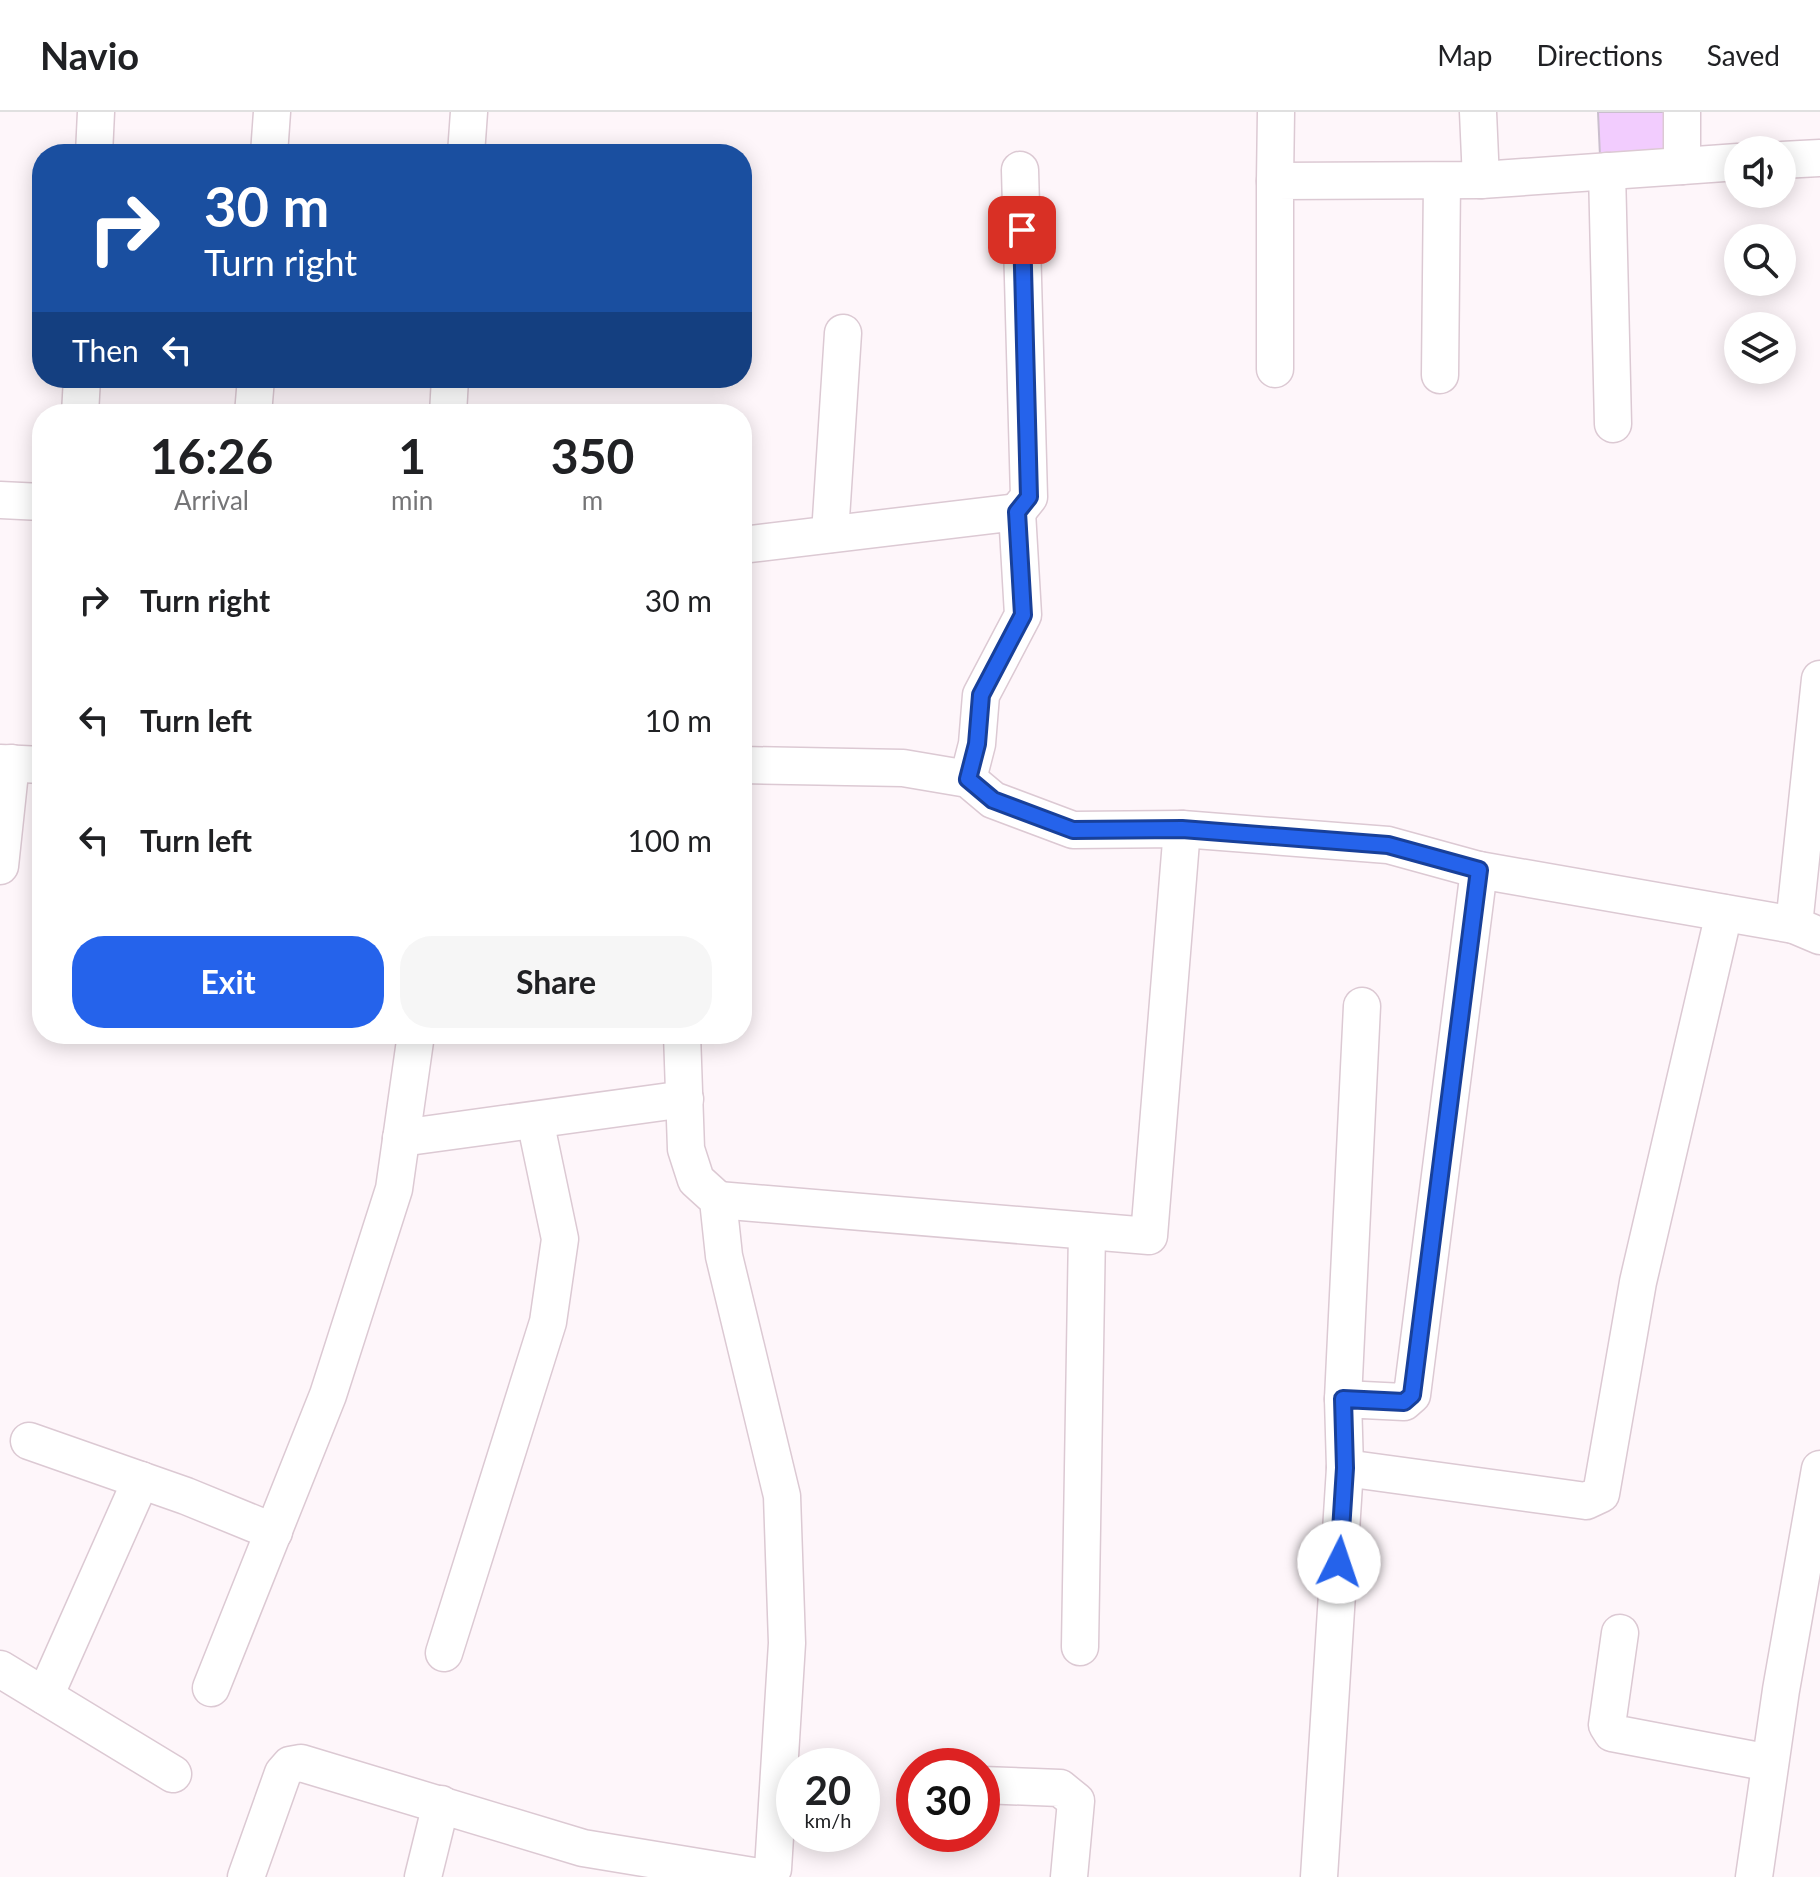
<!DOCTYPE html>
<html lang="en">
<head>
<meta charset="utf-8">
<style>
	body { margin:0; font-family:Lato,sans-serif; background:#f6f6f6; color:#202124; height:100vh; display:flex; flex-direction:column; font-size:30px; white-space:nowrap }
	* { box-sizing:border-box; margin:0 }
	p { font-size:26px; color:#757577 }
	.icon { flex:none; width:44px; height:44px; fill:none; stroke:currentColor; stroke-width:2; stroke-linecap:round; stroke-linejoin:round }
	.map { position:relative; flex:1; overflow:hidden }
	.side { position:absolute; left:32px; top:292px; width:720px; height:640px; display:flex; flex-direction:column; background:#fff; border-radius:32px; box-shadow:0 4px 20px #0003 }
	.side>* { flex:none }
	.top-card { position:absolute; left:32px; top:32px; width:720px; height:244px; border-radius:32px; box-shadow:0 4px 20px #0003; background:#1a4fa0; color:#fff; overflow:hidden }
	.controls { position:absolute; left:1724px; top:24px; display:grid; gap:16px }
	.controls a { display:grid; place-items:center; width:72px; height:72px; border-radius:50%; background:#fff; box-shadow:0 4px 20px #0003; font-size:40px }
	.speed { position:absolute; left:776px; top:1636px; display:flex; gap:16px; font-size:40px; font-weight:700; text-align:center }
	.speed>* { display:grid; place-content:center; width:104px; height:104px; border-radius:50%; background:#fff; box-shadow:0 4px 20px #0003; line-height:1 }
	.speed small { font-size:20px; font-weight:400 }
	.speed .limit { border:12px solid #d22; background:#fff; color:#111 }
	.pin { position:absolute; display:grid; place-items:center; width:68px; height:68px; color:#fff; margin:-34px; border-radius:16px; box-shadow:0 4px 12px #0006 }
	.me { position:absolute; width:88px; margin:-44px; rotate:4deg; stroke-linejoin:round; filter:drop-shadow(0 0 6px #0008) }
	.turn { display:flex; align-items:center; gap:28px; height:168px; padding:0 40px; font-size:36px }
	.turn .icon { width:104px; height:104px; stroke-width:2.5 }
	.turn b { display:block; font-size:56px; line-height:68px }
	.then { display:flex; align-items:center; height:76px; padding:0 40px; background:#0003; gap:16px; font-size:30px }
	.eta { display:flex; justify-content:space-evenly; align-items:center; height:136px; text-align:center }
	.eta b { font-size:48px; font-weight:700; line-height:56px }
	.primary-button { display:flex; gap:16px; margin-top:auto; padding:16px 40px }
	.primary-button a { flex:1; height:92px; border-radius:32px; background:#2563eb; color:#fff; font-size:32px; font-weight:700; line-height:92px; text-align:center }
	.primary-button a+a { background:#f6f6f6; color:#202124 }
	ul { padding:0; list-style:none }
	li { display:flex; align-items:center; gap:24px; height:120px; padding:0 40px }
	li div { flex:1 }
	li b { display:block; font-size:30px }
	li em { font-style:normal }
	header { display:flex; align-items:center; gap:48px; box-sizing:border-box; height:112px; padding:0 40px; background:#fff; border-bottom:2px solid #e0e0e0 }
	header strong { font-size:38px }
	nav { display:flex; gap:44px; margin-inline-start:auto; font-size:28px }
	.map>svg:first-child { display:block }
	.building { fill:#f2ccfe; stroke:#cabece; stroke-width:2 }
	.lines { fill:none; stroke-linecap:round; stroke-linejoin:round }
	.minor-casing { stroke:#dcc9d3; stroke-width:39 }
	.minor { stroke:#fff; stroke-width:36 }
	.route-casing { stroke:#184099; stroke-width:20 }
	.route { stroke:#2563eb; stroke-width:14 }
</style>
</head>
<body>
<header>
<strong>Navio</strong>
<nav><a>Map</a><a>Directions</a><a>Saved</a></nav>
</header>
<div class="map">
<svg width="1820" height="1765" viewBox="0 0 1820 1765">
	<rect width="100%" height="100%" fill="#fef6fa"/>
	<polygon class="building" points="1598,0 1670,0 1672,40 1600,44"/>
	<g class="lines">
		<defs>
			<g id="minor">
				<polyline points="1478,0 1481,68"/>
				<polyline points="1682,0 1682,54 1738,50"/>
				<polyline points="94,42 96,0"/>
				<polyline points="269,42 272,0"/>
				<polyline points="466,42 469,0"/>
				<polyline points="1782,48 1820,46"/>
				<polyline points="1607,59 1613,312"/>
				<polyline points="1275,69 1276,0"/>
				<polyline points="1275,257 1275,69 1481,68 1682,54"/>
				<polyline points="1440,263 1442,69"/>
				<polyline points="80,302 82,266"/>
				<polyline points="253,302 256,266"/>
				<polyline points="448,302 450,266"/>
				<polyline points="0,388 42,390"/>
				<polyline points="1017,400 1029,385 1020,58"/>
				<polyline points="830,422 843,221"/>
				<polyline points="742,433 1017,400 1023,503 981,583 977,632 968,667"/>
				<polyline points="0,651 42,653"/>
				<polyline points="742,653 903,656 968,667 993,688 1073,718 1182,717 1388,733 1479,758 1794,813 1820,824"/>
				<polyline points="0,754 11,651"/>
				<polyline points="1794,813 1820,567"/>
				<polyline points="401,1026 685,987"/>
				<polyline points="718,1088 1149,1124 1182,717"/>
				<polyline points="1343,1287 1362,894"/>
				<polyline points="29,1329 186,1384 274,1420"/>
				<polyline points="1345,1356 1586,1389 1601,1382 1638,1170 1724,801"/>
				<polyline points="1620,1521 1607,1613 1612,1621 1770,1651"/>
				<polyline points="1080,1535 1087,1119"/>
				<polyline points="444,1541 548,1210 560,1127 535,1008"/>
				<polyline points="0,1557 173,1662"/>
				<polyline points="211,1576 328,1283 394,1077 416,922"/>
				<polyline points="45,1584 141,1368"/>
				<polyline points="982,1673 1060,1676 1076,1689 1069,1765"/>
				<polyline points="246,1765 283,1661 290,1653 301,1651 583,1736 759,1765 770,1763 773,1757 787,1531 782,1384 724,1144 718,1088 696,1068 686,1037 682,922"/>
				<polyline points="423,1765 441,1692"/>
				<polyline points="1319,1765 1345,1356 1343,1287 1404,1290 1412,1283 1479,758"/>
				<polyline points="1754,1765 1781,1578 1820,1357"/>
			</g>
		</defs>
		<use href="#minor" class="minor-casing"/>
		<use href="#minor" class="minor"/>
	</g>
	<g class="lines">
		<defs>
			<polyline id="route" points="1022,118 1029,385 1017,400 1023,503 981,583 977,632 968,667 993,688 1073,718 1182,717 1388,733 1479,758 1412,1283 1404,1290 1343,1287 1345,1356 1339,1450"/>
		</defs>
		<use href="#route" class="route-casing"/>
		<use href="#route" class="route"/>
	</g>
</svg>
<div class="controls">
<a><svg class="icon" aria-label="sound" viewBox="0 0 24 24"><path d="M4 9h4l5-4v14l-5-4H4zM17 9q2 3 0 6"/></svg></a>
<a><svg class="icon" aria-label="search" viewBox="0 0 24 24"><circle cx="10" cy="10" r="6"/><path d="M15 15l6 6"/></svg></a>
<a><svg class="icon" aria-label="layers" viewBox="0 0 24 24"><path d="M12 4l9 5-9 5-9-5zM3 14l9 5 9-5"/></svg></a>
</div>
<div class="speed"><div>20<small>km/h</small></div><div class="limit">30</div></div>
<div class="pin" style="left:1022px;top:118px;background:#d93025"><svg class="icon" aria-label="arrive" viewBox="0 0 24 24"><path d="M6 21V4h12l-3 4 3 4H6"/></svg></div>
<svg class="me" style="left:1339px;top:1450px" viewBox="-20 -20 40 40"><circle r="19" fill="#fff"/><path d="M0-13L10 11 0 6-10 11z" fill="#2563eb"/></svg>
<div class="top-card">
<div class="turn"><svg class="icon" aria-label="right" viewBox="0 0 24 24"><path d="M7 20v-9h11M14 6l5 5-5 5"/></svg><div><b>30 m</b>Turn right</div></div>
<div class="then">Then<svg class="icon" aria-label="left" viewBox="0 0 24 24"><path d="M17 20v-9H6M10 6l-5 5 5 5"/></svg></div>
</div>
<section class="side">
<div class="eta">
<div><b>16:26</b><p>Arrival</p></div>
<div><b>1</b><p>min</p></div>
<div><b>350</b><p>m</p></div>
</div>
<ul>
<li><svg class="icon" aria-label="right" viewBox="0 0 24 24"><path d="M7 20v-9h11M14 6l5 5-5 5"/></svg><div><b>Turn right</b></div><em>30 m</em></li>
<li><svg class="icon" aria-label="left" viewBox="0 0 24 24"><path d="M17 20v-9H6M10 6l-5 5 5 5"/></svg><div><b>Turn left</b></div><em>10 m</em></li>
<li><svg class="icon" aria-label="left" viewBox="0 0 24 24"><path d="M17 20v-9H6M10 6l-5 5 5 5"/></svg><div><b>Turn left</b></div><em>100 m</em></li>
</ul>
<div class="primary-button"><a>Exit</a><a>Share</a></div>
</section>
</div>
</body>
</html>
